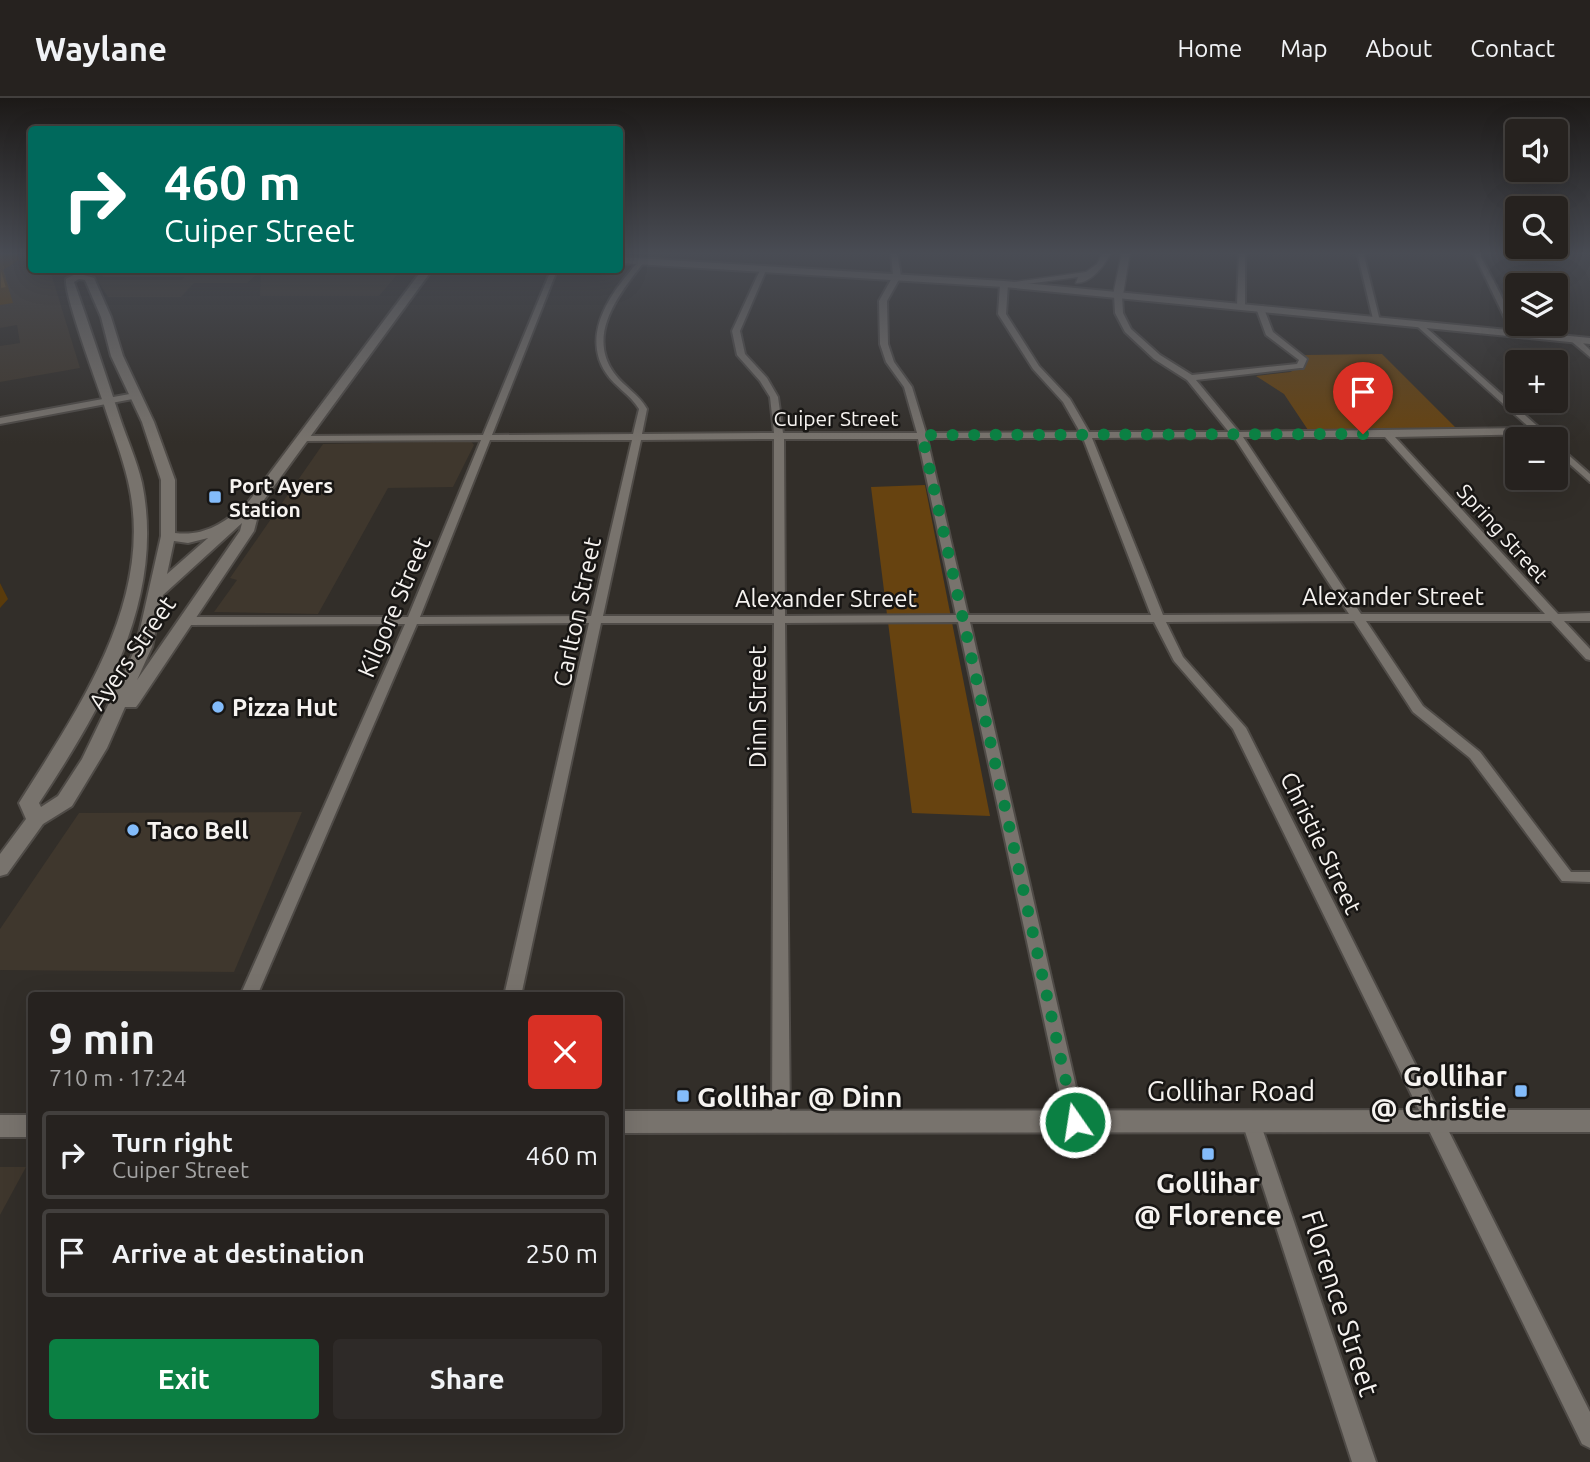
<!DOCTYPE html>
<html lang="en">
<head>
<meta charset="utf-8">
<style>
	body { margin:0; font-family:Ubuntu,sans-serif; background:#2e2a28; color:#f1f3f6; height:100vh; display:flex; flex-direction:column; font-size:26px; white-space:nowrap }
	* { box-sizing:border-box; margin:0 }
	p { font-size:23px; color:#a4a4a4 }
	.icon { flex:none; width:38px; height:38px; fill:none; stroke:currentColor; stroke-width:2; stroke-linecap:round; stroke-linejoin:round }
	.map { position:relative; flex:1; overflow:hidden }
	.details { position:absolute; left:28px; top:894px; width:595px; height:441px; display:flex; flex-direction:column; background:#26221f; border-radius:7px; box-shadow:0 7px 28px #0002,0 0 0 2px #423f3d }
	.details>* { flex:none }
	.top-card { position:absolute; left:28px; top:28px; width:595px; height:147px; border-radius:7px; box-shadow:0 7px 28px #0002,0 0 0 2px #423f3d; background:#00695c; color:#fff; overflow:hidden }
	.buttons { position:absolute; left:1505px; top:21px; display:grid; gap:14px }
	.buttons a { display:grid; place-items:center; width:63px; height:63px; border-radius:7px; background:#26221f; box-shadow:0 7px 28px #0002,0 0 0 2px #423f3d; font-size:35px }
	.pin { position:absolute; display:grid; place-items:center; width:60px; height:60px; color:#fff; margin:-72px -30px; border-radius:50% 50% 50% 0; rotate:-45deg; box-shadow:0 0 7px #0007 }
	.pin .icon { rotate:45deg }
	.me { position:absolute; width:77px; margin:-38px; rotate:347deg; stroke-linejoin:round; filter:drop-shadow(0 0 5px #0008) }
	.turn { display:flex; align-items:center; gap:24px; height:147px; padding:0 21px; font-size:32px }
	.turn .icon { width:91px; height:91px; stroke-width:2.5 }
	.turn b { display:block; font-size:49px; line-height:60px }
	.round { display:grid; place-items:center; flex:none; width:74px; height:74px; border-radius:7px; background:#2e2a28 }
	.summary { display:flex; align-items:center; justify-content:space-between; height:119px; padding:0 21px }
	h1 { font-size:42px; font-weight:700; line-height:52px }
	.button { display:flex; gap:14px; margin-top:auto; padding:14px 21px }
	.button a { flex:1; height:80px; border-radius:7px; background:#0b8043; color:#fff; font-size:28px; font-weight:700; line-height:80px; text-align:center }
	.button a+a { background:#2e2a28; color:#f1f3f6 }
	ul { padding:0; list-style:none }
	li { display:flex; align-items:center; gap:21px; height:88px; margin:0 14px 10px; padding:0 7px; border:4px solid #423f3d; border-radius:7px }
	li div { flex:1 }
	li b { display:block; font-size:26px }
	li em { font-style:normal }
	header { display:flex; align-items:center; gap:42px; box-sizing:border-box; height:98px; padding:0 35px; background:#26221f; border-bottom:2px solid #423f3d }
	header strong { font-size:33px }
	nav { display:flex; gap:38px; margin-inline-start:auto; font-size:24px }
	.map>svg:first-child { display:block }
	.built { fill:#3f372d }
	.green { fill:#674310 }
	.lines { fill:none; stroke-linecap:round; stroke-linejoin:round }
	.minor-casing { stroke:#4f4b47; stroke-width:4 }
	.tertiary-casing { stroke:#4f4b47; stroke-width:3 }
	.secondary-casing { stroke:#4f4b47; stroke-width:4 }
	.minor { fill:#78736d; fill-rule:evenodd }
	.tertiary { fill:#78736d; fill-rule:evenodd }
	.secondary { fill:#78736d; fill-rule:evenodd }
	.shaded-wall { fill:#5a3b0b }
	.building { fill:#805410; stroke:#5a3b0b; stroke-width:2 }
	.route { stroke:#0b8043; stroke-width:12; stroke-dasharray:0 21.6 }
	.poi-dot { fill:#83bcfb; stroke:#181614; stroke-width:2.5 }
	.labels { text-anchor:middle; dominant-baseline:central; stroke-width:5; stroke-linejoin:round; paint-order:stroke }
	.far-street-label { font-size:21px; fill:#f6f3f0; stroke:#181614 }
	.far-poi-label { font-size:21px; font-weight:bold; fill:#f6f3f0; stroke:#181614; text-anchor:start }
	.street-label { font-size:24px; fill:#f6f3f0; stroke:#181614 }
	.poi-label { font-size:24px; font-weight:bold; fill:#f6f3f0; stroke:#181614; text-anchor:start }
	.near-poi-label { font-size:28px; font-weight:bold; fill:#f6f3f0; stroke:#181614; text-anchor:end }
	.near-street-label { font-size:28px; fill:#f6f3f0; stroke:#181614 }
</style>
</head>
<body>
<header>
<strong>Waylane</strong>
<nav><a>Home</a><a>Map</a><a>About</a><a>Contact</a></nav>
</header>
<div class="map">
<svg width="1590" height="1364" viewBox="0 0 1590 1364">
	<rect width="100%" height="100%" fill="#322e29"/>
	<g class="built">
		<polygon points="0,157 31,157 32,172 50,172 80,270 0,284 0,248 20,245 17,227 0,230"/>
		<polygon points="101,172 401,172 379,198 260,198 261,173 247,185 194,185 181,199 108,199 97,182 182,182 185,179 103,179"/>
		<polygon points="471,343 474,347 453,389 388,390 318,516 214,514 237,482 230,480 323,346"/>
		<polygon points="302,714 234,874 0,872 0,831 79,715"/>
		<polygon points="0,1069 26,1069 0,1117"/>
	</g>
	<g class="green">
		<polygon points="1382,256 1457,331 1308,332 1284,296 1256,278 1290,274 1307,266 1304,257"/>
		<polygon points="925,387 990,718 912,715 871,389"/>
	</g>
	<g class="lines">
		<defs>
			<g id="minor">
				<path d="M891,154h6l4,24 -14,25 1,43 6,18 18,25 14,46 154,-1 -17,-30 -30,-33 -35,-55 2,-30 4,-2 4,2 -2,30 33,52 31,33 19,33h140l-42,-52 -33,-21 -29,-27 -10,-19 -1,-18 4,-2 4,2 1,18 8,16 29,26 32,20 105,-11 2,-4 -33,-25 -10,-27 7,-2 10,26 34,27 -4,9h-3l-104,12 43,52 291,-4 -112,-101 -1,-2 4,-2 131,116h-10l-6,-5 -141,3 163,177 32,-1v8h-26l26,28v11l-4,-1 -35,-38h-185l57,85 57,46 91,120h19v10l-28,-1 -92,-123 -57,-46 -59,-91 -188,1 17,35 63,71 344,684v36l-8,-4 -349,-715 -59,-68 -20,-39h-184l114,500 -2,6 -7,2 -7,-2 -2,-6 -108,-500 -173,1 5,499 -2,6 -7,2 -7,-2 -2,-6 2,-499h-173l-80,373h-17l85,-373 -172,1 -160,372h-17l165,-372 -218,1 -6,-4 6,-4h221l73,-177 -178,1 -3,-1v-4l183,-1 68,-165h6l-65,165 141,-1 6,-25c-9,-15 -24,-22 -33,-36 -21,-32 -4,-66 17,-93 6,-7 11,-15 18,-20l3,2c-24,31 -58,72 -30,111 10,14 25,21 33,36l-5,25 132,-1 -4,-36 -10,-16 -23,-26 -5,-24 29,-63 3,-2 3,2 -27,63 5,23 22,24 11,19 5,36h134l-13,-46 -18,-25 -6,-18 -1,-43 14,-25zM1234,339l115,177 -186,1 -71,-177zM1243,339h142l160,177h-184zM927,340h156l68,177h-183zM774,341v177h-171l38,-176zM784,341h134l38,176 -171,1zM490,342h142l-41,176 -171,1z"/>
				<polygon points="1239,154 1245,154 1245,208 1241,210 1237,208"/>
				<polygon points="1357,154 1363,154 1380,223 1373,221"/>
				<polygon points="1473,154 1479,154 1520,235 1519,237 1512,235"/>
				<polygon points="1571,239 1577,239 1590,252 1590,259 1571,243"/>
				<polygon points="135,295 139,298 138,300 0,326 0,320"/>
				<polygon points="1556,346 1590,376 1590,384 1556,354"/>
				<polygon points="1251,1016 1258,1018 1260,1024 1376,1364 1352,1364 1242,1024 1244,1018"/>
			</g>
			<g id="tertiary">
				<path d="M1103,154h8c-6,13 -19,31 -35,31l2,-6 -74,10 -4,-3 86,-12 11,-8z"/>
				<polygon points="1122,154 1130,154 1123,197 1118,200 1113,197"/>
			</g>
			<g id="secondary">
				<polygon points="620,159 1004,183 1590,240 1590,246 1004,189 620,165"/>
				<path d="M422,172h10l-171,234 -7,27 -115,172 -3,4h-11l-18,41 -35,58 -29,18 -36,50 -7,2v-22l26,-35 -7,-16c59,-94 137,-204 109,-322 -6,-26 -16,-51 -24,-76 -7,-22 -40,-110 -38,-126l11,-6 17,5 17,39 12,39 31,66 21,58v53c31,4 52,-12 74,-32zM79,181l6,1 16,37 10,39 31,66 19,58v56l-25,111 -54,112 -24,37 -17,11 -2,-4c62,-94 127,-203 103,-320 -5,-22 -15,-44 -22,-65 -15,-45 -30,-91 -46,-136zM242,425l-2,8 -103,149 15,-33 11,-52zM208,440l-41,36 7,-33 14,2z"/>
				<polygon points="1590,1012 1590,1034 620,1035 620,1013"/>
				<rect x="0" y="1017" width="32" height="22"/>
			</g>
		</defs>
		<use href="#minor" class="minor-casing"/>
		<use href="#tertiary" class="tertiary-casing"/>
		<use href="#secondary" class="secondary-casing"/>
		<use href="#minor" class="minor"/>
		<use href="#tertiary" class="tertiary"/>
		<use href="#secondary" class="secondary"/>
	</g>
	<g class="shaded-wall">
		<polygon points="4,154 16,154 19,162 3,172 13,205 0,207 0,157"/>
		<polygon points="0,485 8,501 0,510"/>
	</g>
	<polygon class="building" points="0,166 7,190 0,191"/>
	<linearGradient id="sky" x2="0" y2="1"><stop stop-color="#1c1917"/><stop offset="0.45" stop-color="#494c54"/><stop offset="1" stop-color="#494c54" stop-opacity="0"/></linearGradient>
	<rect width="1590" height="345" fill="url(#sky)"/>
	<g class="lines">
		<polyline class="route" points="1075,1024 922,337 1363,336"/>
	</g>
	<g class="poi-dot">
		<rect x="208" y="392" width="14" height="14" rx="3.5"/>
		<circle cx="218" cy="609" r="7"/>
		<circle cx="133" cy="732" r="7"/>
		<rect x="1514" y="986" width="14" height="14" rx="3.5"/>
		<rect x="676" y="991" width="14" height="14" rx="3.5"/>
		<rect x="1201" y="1049" width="14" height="14" rx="3.5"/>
	</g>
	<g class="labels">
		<g class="far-street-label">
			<text x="836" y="320">Cuiper Street</text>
			<text transform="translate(1503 435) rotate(48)">Spring Street</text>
		</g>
		<g class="far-poi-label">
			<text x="229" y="387">Port Ayers<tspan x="229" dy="24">Station</tspan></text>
		</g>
		<g class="street-label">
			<text x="1393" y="498">Alexander Street</text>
			<text x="826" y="500">Alexander Street</text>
			<text transform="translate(394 509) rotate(-67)">Kilgore Street</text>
			<text transform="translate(577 514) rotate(-78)">Carlton Street</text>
			<text transform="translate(132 555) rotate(-55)">Ayers Street</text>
			<text transform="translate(757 609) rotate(-90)">Dinn Street</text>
			<text transform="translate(1321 745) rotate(64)">Christie Street</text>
		</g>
		<g class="poi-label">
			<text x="232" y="609">Pizza Hut</text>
			<text x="147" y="732">Taco Bell</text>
		</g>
		<g class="near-poi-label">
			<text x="1507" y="977">Gollihar<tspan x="1507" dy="32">@ Christie</tspan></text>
			<text x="697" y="998" text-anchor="start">Gollihar @ Dinn</text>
			<text x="1208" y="1084" text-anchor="middle">Gollihar<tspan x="1208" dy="32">@ Florence</tspan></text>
		</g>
		<g class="near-street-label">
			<text x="1231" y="992">Gollihar Road</text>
			<text transform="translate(1341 1205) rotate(72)">Florence Street</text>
		</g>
	</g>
</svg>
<div class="buttons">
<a><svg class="icon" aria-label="sound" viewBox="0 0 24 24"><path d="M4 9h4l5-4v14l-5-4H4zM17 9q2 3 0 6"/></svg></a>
<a><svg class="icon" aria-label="search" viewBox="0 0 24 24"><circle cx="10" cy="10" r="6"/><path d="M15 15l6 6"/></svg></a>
<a><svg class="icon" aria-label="layers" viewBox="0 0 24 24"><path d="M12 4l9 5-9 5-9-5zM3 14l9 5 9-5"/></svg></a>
<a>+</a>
<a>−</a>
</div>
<div class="pin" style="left:1363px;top:336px;background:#d93025"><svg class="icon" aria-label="arrive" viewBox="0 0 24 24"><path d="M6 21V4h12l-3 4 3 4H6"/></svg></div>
<svg class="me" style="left:1075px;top:1024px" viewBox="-20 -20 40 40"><circle r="17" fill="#0b8043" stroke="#fff" stroke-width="3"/><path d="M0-11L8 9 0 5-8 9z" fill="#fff"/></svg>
<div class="top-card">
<div class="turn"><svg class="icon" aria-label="right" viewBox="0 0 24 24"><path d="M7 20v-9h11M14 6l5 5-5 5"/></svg><div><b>460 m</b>Cuiper Street</div></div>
</div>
<section class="details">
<div class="summary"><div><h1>9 min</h1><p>710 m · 17:24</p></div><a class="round" style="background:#d93025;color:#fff"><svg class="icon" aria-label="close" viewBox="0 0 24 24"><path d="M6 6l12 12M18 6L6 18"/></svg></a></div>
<ul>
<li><svg class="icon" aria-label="right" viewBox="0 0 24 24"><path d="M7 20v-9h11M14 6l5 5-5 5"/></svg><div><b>Turn right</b><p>Cuiper Street</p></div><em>460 m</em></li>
<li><svg class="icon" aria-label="arrive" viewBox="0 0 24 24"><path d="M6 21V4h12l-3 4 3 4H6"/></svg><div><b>Arrive at destination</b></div><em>250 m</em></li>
</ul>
<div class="button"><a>Exit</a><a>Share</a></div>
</section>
</div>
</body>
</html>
